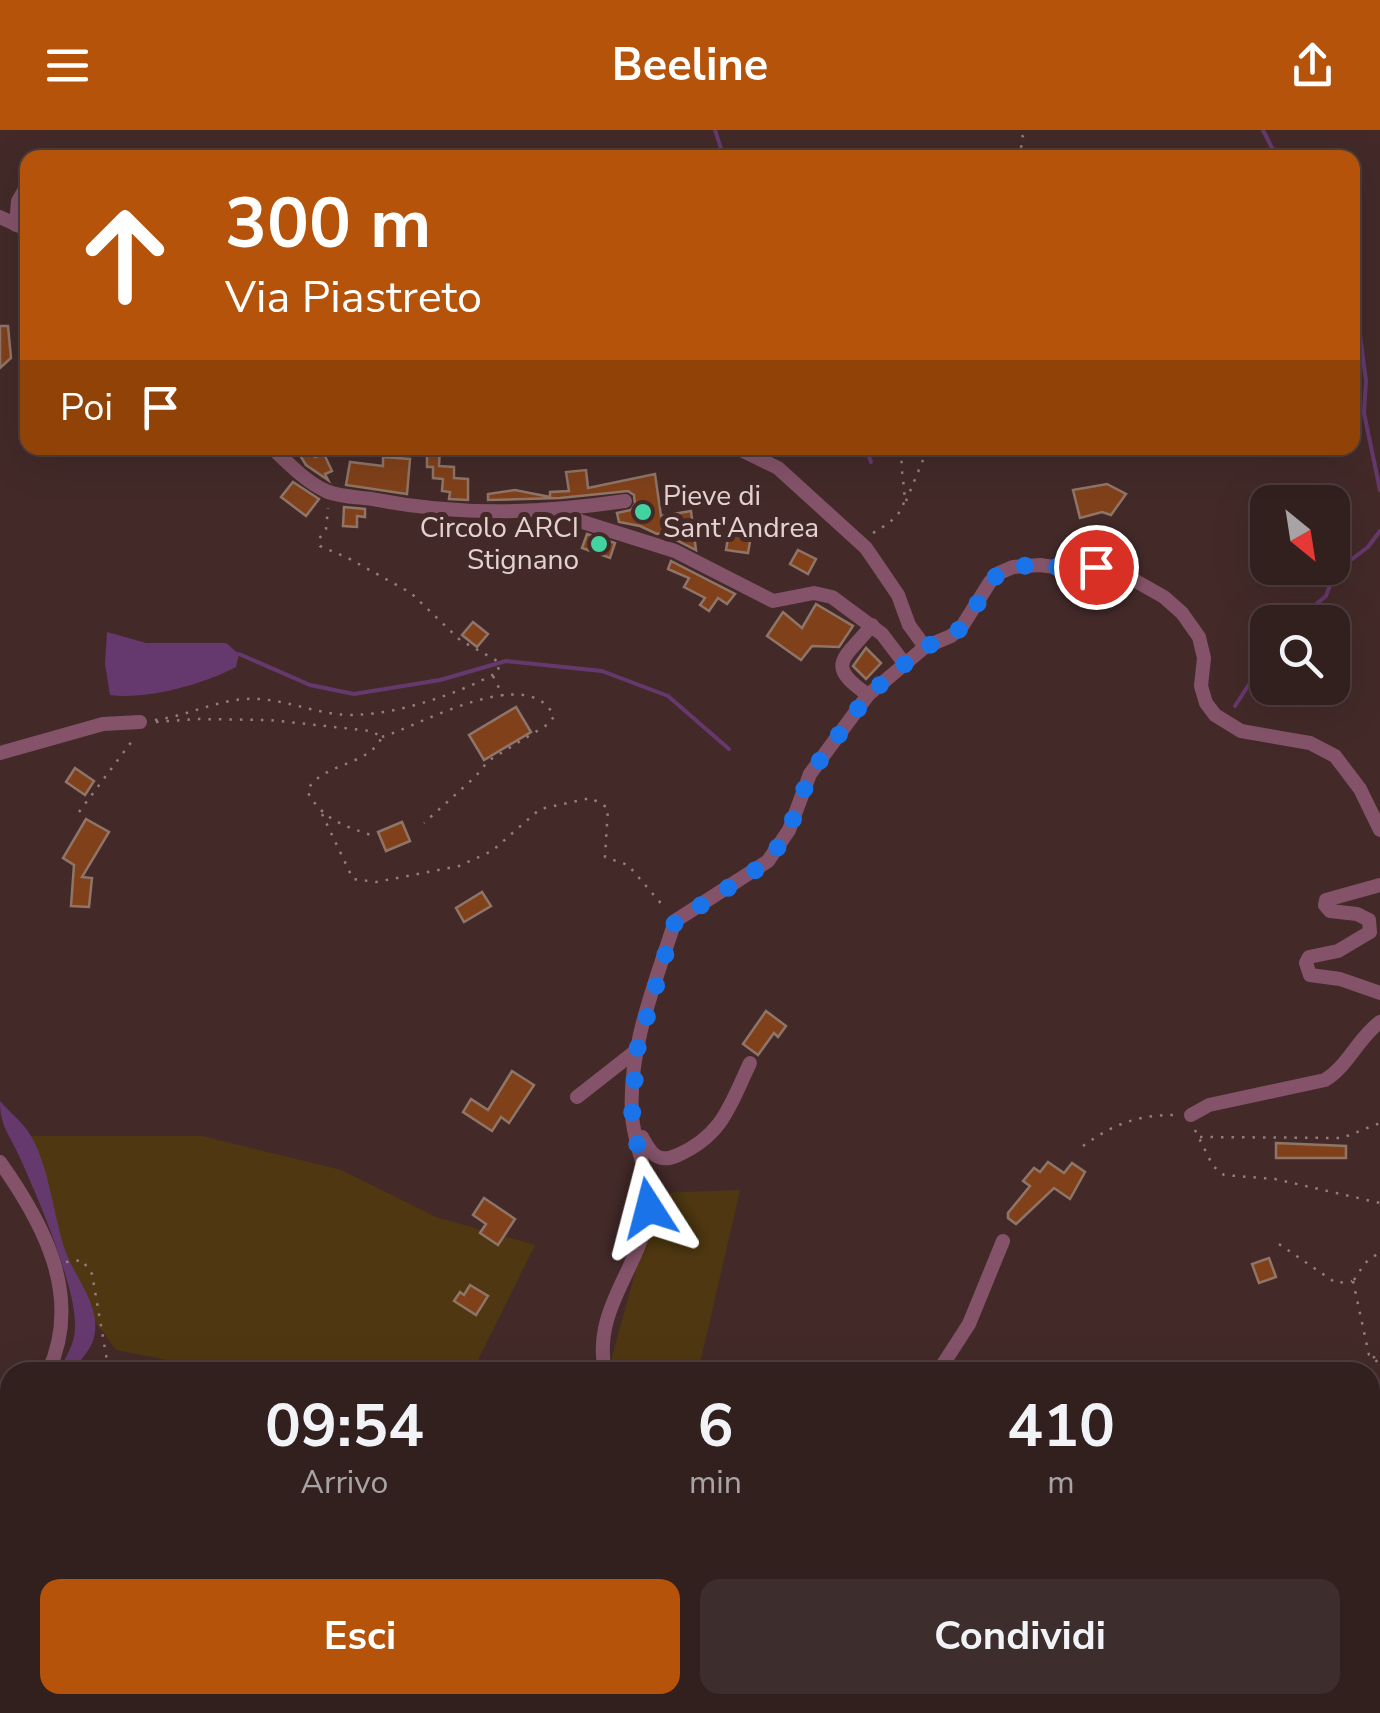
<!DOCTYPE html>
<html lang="it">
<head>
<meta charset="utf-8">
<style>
	body { margin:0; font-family:"Nunito Sans",sans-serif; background:#3d2d2c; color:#f1f3f6; height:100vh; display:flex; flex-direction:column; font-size:38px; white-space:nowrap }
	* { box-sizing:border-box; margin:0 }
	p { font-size:32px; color:#a8a3a4 }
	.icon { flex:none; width:55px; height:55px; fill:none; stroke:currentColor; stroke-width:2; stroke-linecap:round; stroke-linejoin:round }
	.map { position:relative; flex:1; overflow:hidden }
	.details { position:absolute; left:0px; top:1232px; width:1380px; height:352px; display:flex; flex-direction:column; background:#32201f; border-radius:30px 30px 0 0; box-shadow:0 10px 40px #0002,0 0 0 2px #4d3e3d }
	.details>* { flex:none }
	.guide { position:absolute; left:20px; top:20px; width:1340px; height:305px; border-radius:20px; box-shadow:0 10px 40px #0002,0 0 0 2px #4d3e3d; background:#b45309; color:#fff; overflow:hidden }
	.needle { width:65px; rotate:150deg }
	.controls { position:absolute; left:1250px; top:355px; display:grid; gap:20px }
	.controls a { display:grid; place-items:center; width:100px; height:100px; border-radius:20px; background:#32201f; box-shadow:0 10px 40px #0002,0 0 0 2px #4d3e3d; font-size:50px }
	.pin { position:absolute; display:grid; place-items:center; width:85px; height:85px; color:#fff; margin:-42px; border:5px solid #fff; border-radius:50%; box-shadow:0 2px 10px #0007 }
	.me { position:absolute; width:110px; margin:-55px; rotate:351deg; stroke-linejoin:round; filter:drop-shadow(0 0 8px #0008) }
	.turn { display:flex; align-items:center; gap:35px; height:210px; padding:0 40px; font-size:45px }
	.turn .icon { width:130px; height:130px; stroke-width:2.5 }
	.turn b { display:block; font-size:70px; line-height:85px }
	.then { display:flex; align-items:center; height:95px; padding:0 40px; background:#0003; gap:20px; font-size:38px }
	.eta { display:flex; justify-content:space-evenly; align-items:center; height:170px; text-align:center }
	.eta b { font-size:60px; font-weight:700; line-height:70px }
	.button { display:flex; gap:20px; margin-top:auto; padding:20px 40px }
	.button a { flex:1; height:115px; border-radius:20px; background:#b45309; color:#fff; font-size:40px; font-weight:700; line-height:115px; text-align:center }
	.button a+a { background:#3d2d2c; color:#f1f3f6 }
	header { display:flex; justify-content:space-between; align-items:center; height:130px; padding:0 40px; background:#b45309; color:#fff; font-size:45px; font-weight:700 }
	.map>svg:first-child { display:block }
	.green { fill:#4f3811 }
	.water { fill:#66396e }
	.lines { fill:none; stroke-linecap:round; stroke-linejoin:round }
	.stream { stroke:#66396e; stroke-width:4 }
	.building { fill:#80411a; stroke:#8f7568; stroke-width:2.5 }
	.path { stroke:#937e7d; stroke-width:2.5; stroke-dasharray:2.5 8; stroke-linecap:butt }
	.minor { stroke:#845369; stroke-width:14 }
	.route { stroke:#1a73e8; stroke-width:18; stroke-dasharray:0 32.4 }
	.poi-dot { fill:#41d4a1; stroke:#432a29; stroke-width:4 }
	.labels { text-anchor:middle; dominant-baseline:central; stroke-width:10; stroke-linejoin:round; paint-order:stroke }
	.poi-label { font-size:28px; fill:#e3d2d1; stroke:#432a29; text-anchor:start }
</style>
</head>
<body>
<header><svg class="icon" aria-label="menu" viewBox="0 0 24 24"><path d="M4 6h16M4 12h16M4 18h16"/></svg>Beeline<svg class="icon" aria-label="share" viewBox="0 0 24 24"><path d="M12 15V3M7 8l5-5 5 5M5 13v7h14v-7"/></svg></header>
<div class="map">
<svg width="1380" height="1583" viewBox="0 0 1380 1583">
	<rect width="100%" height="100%" fill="#432a29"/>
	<g class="green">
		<polygon points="23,1006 202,1006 341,1040 436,1087 535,1115 472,1242 185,1242 177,1232 116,1220 77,1167"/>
		<polygon points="740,1060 698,1242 618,1242 611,1231 657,1063"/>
		<polygon points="0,1397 10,1399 10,1575 100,1575 99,1583 0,1583"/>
		<polygon points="1380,1522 1380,1583 1088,1583 1074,1575 1370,1575 1370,1523"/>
		<polygon points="115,1575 196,1575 195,1583 113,1583"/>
	</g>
	<g class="water">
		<path d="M107,502l39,11h80l13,11 -3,13c-32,17 -89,33 -126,28l-5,-31z"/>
		<path d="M0,971c10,12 23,21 31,35 17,28 23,79 33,111 9,30 40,59 29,94 -4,11 -15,22 -22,31h-13c7,-14 16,-26 17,-43 3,-38 -38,-134 -55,-171 -10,-24 -20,-30 -20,-57z"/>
	</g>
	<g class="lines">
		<g class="stream">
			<polyline points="715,0 724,28"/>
			<polyline points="1263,0 1277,28"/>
			<polyline points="1352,173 1357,182 1366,251 1364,283 1380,360"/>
			<polyline points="866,318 871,332"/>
			<polyline points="1294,492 1326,466 1335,442 1368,417 1380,401"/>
			<polyline points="239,524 310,555 354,564 440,550 506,531 602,541 668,566 729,619"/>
			<polyline points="1235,576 1268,525"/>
		</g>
	</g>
	<g class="building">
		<polygon points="0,196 8,196 11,228 0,238"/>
		<polygon points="427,318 440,318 439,336 454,337 454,348 468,349 468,370 449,369 450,362 442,361 443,349 433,348 433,337 427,337"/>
		<polygon points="311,321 315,327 324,324 332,341 325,344 328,350 306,335 301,327"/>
		<polygon points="383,327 410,329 407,364 346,355 350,332 383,336"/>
		<polygon points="586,340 588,358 655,344 661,386 691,381 696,420 674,409 672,401 657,404 640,396 619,392 617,383 631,380 635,374 634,365 628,361 560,368 488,370 488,364 515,360 550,367 550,362 569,361 566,342"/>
		<polygon points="293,352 319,369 306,386 281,367"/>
		<polygon points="1107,354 1126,364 1111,385 1102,382 1080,388 1073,360"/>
		<polygon points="344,377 365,379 365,387 357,386 357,397 343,396"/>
		<polygon points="729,402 751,406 748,423 726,420"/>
		<polygon points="587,404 615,413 610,428 582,418"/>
		<polygon points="798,420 816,429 808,444 790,434"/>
		<polygon points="671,431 735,464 727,474 718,468 709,481 700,475 705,468 684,457 689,448 668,439"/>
		<polygon points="816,474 853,496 839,517 812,516 801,530 767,506 783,482 802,498"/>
		<polygon points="473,492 488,504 477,517 462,505"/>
		<polygon points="866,518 881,533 866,549 853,536"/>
		<polygon points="516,577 531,602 484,630 469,605"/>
		<polygon points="75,638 94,651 85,665 66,652"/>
		<polygon points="86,689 109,702 82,747 92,748 89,777 71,776 74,735 63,728"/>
		<polygon points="402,692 410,711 386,721 378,702"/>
		<polygon points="482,762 491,776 464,792 456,778"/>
		<polygon points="766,881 786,896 778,907 774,903 758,925 743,914"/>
		<polygon points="512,941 534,955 509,993 501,987 492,1001 463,982 471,969 488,980"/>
		<polygon points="1276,1013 1346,1016 1346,1028 1276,1028"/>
		<polygon points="1048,1032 1064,1043 1072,1033 1085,1042 1070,1069 1054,1058 1016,1094 1008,1088 1008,1083 1030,1056 1023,1051 1034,1038 1040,1042"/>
		<polygon points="484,1068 515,1089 498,1115 480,1103 486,1094 473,1085"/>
		<polygon points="1269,1128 1276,1147 1259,1153 1252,1134"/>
		<polygon points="470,1155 488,1166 476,1185 454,1171 460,1162 464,1165"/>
	</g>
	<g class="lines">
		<g class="path">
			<polyline points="1019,28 1023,7 1019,0"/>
			<polyline points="906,371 928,318"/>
			<path d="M873,403c49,-28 25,-38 29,-85"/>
			<polyline points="493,546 503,566"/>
			<path d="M155,590c31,-4 60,-19 90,-21 32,-2 60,11 91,15 47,6 121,-19 162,-42l1,-10 -39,-22 -49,-47 -63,-35 -28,-12 -1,-7 7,-10 2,-21"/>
			<path d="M156,592l40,-3 74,1 101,11 11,6c-14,30 -60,25 -75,54 16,30 40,36 70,46"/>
			<path d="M382,607c39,-12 146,-75 172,-21l-4,7 -62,38 -12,15 -52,47"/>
			<polyline points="79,682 135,607"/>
			<polyline points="322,684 353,749 376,752 459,736 492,721 540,679 591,668 608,678 605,727 628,735 665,778"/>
			<polyline points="1195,1000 1213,1036 1224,1045 1275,1049 1380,1073"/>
			<polyline points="1200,1007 1342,1008 1380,993"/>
			<path d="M1083,1016c30,-22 57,-32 95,-31"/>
			<polyline points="1279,1114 1336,1153 1352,1151"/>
			<polyline points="66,1132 82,1130 92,1144 109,1242"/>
			<polyline points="1354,1150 1365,1133 1380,1122"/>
			<polyline points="1353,1151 1369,1225 1380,1234"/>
			<polyline points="1373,1228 1380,1222"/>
			<polyline points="213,1575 216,1583"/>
			<polyline points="343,1575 344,1583"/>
		</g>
		<g class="minor">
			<polyline points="0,87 28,100"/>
			<polyline points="16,95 18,71 28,54"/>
			<path d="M272,318c16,15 34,34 54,43 13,6 32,6 46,8 87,17 166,15 253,2"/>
			<polyline points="737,318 778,338 866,418 898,465 909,495 925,517"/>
			<polyline points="551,382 675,421 773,471 814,463 832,467 882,504 904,533"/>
			<path d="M868,565c-44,-31 -24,-35 4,-70"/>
			<polyline points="0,623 103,594 140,592"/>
			<polyline points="1380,755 1326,770 1325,775 1330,781 1357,784 1369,790 1370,802 1338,821 1309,827 1306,833 1310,845 1340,849 1380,863"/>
			<polyline points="577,967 637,920"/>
			<path d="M1191,985l18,-10 116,-25c23,-14 33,-42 55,-58"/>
			<path d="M642,1007c9,17 16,27 36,18 45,-20 52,-50 72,-92"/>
			<path d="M0,1032c44,62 83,135 48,210"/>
			<path d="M605,1242c-13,-63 34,-102 43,-159 5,-33 -14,-65 -16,-98 -4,-67 23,-131 43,-194l93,-60 21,-31 21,-56 58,-79 57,-48 26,-11 10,-8 29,-46 9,-9 14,-6 27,-2 36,5 35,-3 53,30 18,16 17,24 5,21 -3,28 5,17 9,12 26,16 69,12 25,13 25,33 20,41"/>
			<polyline points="938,1242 969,1194 1003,1111"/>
			<polyline points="0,1328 10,1312"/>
			<polyline points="0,1428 10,1442"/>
			<polyline points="1370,1491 1380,1497"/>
			<polyline points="1370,1534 1379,1565 1370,1572"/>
			<polyline points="78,1575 78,1583"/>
			<polyline points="1122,1575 1131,1583"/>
			<polyline points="1278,1575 1288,1583"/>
			<polyline points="823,1583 827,1575"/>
		</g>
	</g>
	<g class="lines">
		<polyline class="route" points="649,1078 632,985 637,920 675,792 768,732 789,700 810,644 868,565 925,517 951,506 961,498 998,443 1014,437 1040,434 1076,440 1096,437"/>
	</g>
	<g class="poi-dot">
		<circle cx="643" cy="382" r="10"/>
		<circle cx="599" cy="414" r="10"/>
	</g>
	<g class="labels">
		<g class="poi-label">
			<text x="663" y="366">Pieve di<tspan x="663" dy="32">Sant'Andrea</tspan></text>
			<text x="579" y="398" text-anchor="end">Circolo ARCI<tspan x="579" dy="32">Stignano</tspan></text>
		</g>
	</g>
</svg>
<div class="controls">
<a><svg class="needle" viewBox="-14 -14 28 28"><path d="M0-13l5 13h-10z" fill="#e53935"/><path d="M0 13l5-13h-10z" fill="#a8a3a4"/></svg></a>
<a><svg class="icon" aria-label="search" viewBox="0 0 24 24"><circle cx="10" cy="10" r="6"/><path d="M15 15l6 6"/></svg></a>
</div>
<div class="pin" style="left:1096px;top:437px;background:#d93025"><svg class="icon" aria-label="arrive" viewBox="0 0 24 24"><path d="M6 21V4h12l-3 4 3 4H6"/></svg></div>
<svg class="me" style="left:649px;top:1078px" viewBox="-20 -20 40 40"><path d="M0-17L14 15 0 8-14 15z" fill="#1a73e8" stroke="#fff" stroke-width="4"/></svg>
<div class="guide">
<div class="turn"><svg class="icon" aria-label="ahead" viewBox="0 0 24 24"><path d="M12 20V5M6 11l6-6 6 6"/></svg><div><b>300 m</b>Via Piastreto</div></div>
<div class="then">Poi<svg class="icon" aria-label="arrive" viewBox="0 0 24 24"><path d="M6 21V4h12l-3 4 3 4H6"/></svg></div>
</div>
<section class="details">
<div class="eta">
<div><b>09:54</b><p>Arrivo</p></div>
<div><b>6</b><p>min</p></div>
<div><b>410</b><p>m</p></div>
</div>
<div class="button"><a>Esci</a><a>Condividi</a></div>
</section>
</div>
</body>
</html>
